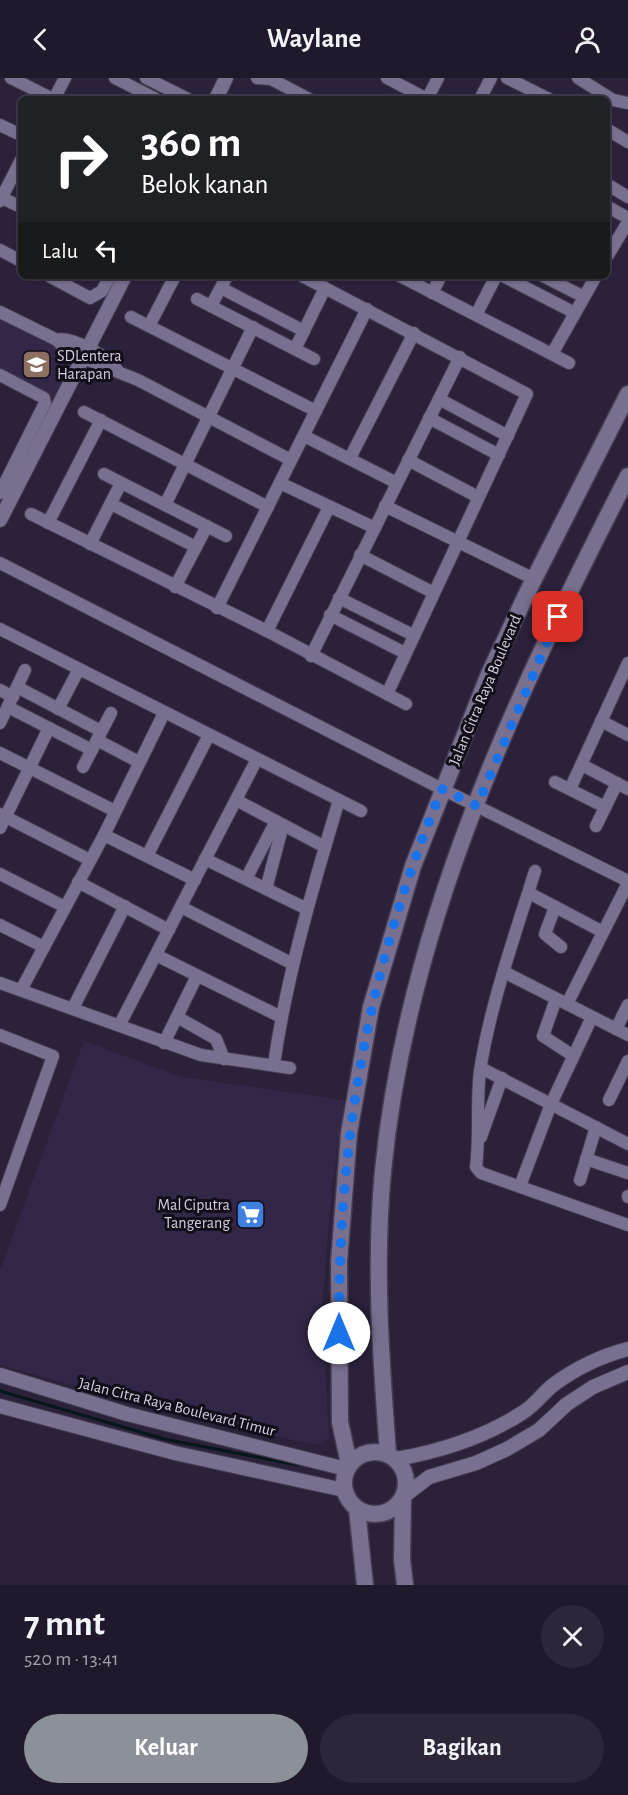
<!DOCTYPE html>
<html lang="id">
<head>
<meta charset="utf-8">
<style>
	body { margin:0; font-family:"Alegreya Sans",sans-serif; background:#2d2638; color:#f1f3f6; height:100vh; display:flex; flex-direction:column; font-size:22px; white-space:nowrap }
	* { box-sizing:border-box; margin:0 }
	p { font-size:20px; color:#a2a0a9 }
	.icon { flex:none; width:33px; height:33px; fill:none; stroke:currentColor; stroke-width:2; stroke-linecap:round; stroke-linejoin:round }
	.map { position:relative; height:1507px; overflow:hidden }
	.panel { display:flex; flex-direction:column; background:#20192c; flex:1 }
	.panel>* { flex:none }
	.hud { position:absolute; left:18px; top:18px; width:592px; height:183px; border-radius:9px; box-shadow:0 2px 4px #0004,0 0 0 2px #3d3848; background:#202124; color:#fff; overflow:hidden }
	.pin { position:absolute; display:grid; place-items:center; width:51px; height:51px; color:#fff; margin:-26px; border-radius:12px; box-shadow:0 3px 9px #0006 }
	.me { position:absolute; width:66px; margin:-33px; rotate:0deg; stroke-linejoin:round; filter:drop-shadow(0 0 4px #0008) }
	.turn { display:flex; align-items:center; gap:21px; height:126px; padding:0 24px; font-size:27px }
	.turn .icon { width:78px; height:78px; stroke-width:2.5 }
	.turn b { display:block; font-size:42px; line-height:51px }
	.then { display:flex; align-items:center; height:57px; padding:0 24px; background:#0003; gap:12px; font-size:22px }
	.round { display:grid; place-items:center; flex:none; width:63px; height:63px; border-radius:32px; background:#2d2638 }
	.head { display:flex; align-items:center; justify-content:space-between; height:102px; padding:0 24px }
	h1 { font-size:36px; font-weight:600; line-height:45px }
	.button { display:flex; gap:12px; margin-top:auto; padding:12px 24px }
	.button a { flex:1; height:69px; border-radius:36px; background:#8c9099; color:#fff; font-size:24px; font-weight:600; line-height:69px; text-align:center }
	.button a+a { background:#2d2638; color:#f1f3f6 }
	header { display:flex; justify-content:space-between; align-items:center; height:78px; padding:0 24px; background:#20192c; font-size:27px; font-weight:600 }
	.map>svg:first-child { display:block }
	.built { fill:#332747 }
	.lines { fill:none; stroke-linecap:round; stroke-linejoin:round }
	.stream { stroke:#06171c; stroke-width:3 }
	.minor-casing { stroke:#463d53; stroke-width:14 }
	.tertiary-casing { stroke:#463d53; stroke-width:16 }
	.secondary-casing { stroke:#463d53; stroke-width:19 }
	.minor { stroke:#796f8e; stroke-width:12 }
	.tertiary { stroke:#796f8e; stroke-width:14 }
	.secondary { stroke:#796f8e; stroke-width:16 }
	.route { stroke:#1a73e8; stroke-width:10; stroke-dasharray:0 18 }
	.labels { text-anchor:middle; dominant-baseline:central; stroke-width:6; stroke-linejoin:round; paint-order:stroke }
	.poi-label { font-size:16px; fill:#d4cedf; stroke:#120e19; text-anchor:start }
	.street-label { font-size:16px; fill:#d4cedf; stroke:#120e19 }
</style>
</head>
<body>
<header><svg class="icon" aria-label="back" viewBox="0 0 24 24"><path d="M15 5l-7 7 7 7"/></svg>Waylane<svg class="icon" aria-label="person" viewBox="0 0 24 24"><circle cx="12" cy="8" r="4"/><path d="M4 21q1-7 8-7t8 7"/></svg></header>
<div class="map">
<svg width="628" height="1507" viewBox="0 0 628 1507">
	<rect width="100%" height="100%" fill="#2b213b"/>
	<g class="built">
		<polygon points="0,240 76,280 54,322 0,294"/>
		<polygon points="84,963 181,999 345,1022 332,1109 322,1230 329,1360 316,1367 167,1334 0,1287 0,1193"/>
	</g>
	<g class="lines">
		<polyline class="stream" points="0,1313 164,1361 298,1387"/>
		<defs>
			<g id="minor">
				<polyline points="11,0 53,21"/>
				<polyline points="115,0 156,21"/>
				<polyline points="146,0 188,21"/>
				<polyline points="257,0 271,1 309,21"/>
				<polyline points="387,0 427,21"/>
				<polyline points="507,0 549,21"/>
				<polyline points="578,0 613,22 628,25"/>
				<polyline points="54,21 65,0"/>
				<polyline points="427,21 438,0"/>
				<polyline points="480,21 491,0"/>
				<polyline points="0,47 21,57"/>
				<polyline points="608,52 628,64"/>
				<polyline points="608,107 628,119"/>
				<polyline points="2,120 21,129"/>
				<polyline points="0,123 21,82"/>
				<polyline points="608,129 628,140"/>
				<polyline points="0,172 21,183"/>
				<polyline points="608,177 628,144"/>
				<polyline points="49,198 90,220 102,213 110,198"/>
				<polyline points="302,198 527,316 387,616"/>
				<polyline points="400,198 569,285"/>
				<polyline points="503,198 575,235"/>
				<polyline points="543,198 584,219"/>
				<polyline points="221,210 304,253"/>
				<polyline points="432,215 441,198"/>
				<polyline points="197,221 314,281"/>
				<polyline points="211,228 227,198"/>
				<polyline points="0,234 57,262 64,270 83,280 138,302 291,382"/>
				<polyline points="476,237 496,198"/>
				<polyline points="131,239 316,333"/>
				<polyline points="149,248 175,198"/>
				<path d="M57,262c13,-5 54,18 60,30"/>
				<polyline points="295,271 325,210"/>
				<polyline points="552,276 596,198"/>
				<polyline points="0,297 44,320 45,325 0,415"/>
				<polyline points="439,321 508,358"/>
				<polyline points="84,334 268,429"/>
				<polyline points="429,340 499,377"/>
				<polyline points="304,358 397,405"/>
				<polyline points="350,380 414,255"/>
				<polyline points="408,382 478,419"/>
				<polyline points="104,396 226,458"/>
				<polyline points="280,405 375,450"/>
				<polyline points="111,426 196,469"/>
				<polyline points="165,427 253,249"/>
				<polyline points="385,428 534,501"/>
				<polyline points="31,436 267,553 406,626"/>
				<polyline points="48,445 101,342"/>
				<polyline points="90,466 121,405"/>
				<polyline points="360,477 432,514"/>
				<polyline points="0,485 442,711 628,803"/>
				<polyline points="175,509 207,448"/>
				<polyline points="339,520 413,557"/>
				<polyline points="217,530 367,231"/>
				<polyline points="330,537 405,575"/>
				<polyline points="0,551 361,733"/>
				<polyline points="267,553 329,429"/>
				<polyline points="311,578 460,279"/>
				<polyline points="17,609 101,653"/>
				<polyline points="0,612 13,619"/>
				<polyline points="8,629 92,672"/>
				<polyline points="58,631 79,591"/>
				<polyline points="601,643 628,657"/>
				<polyline points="0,645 25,592"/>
				<polyline points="97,662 139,684"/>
				<polyline points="0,675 115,733"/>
				<polyline points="582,687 628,711"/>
				<polyline points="83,689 111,635"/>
				<polyline points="555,704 605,729"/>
				<polyline points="570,711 628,585"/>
				<polyline points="236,722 325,769"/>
				<polyline points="0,736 90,782"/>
				<polyline points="596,748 617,705"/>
				<polyline points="0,750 49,650"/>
				<polyline points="104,757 195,802"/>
				<polyline points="147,778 209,657"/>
				<polyline points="205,781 307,831"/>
				<path d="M535,793c-20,64 -45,134 -55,200 -4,33 0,64 -4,96l5,6 147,52"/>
				<polyline points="0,796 65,829"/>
				<polyline points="246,801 276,743"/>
				<polyline points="78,804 169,852"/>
				<polyline points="266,811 283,747"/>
				<polyline points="529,815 603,854"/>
				<polyline points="181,829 293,886"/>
				<polyline points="555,829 545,856 561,869"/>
				<polyline points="0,847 44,869"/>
				<polyline points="156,877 281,939"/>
				<polyline points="504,894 628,957"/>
				<polyline points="0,905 201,977 290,990"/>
				<polyline points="21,912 104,757 164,635"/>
				<polyline points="556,921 543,958 572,977"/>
				<polyline points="567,926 628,805"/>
				<polyline points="73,930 125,828"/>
				<polyline points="177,939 216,961 224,981"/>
				<polyline points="120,946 257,681"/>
				<polyline points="616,951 628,927"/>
				<polyline points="0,957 53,978 0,1127"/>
				<polyline points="164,965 197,898"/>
				<path d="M274,986c13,-90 39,-177 65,-264"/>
				<polyline points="481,990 628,1066"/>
				<polyline points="609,1022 628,983"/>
				<polyline points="481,1059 502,1000"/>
				<polyline points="586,1081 628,1095"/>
				<polyline points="580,1102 596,1049"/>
				<polyline points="520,1108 551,1026 592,939"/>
				<polyline points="628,1119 628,1118"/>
			</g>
			<g id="tertiary">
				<polyline points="216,21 226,0"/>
				<polyline points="0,442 125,198"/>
				<polyline points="0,1297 127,1336 346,1391"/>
				<polyline points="0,1328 175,1375 344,1412"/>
				<path d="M396,1381c46,-8 87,-21 126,-46 12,-7 20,-19 31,-28 23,-17 48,-29 75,-36"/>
				<polyline points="403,1419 429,1399 476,1385 507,1371 539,1352 567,1326 593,1309 628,1294"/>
			</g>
			<g id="secondary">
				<circle cx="375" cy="1405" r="31"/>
				<path d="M388,1376c-7,-95 -14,-188 -5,-283 24,-247 133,-477 245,-695"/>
				<polyline points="349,1386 340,1344 339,1184 349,1055 371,929 413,788 489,596 529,511 628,316"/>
				<polyline points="403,1419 402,1481 405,1507"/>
				<polyline points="357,1431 365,1507"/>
			</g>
		</defs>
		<use href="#minor" class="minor-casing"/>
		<use href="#tertiary" class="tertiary-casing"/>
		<use href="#secondary" class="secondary-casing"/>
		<use href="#minor" class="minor"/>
		<use href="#tertiary" class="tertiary"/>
		<use href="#secondary" class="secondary"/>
	</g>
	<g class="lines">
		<path class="route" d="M339,1255c-1,-193 29,-365 103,-544l35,17 81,-189"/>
	</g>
	<defs>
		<symbol id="school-square" viewBox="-11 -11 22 22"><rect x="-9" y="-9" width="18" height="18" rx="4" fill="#8d6e63" stroke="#120e19"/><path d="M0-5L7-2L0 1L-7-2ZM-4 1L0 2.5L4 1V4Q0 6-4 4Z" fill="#fff"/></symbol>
		<symbol id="supermarket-square" viewBox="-11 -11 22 22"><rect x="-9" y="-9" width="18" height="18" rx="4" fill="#3f7fe0" stroke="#120e19"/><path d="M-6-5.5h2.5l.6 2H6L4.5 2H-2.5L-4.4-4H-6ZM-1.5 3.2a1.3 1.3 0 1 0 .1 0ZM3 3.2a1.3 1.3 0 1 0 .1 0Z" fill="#fff"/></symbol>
	</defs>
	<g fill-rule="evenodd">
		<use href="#school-square" x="20" y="270" width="33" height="33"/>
		<use href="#supermarket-square" x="234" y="1120" width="33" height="33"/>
	</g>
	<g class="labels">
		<g class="poi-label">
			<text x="57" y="278">SDLentera<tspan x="57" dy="18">Harapan</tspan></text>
			<text x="230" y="1127" text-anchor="end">Mal Ciputra<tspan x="230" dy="18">Tangerang</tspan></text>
		</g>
		<g class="street-label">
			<text transform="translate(485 612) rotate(-67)">Jalan Citra Raya Boulevard</text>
			<text transform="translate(177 1329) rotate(14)">Jalan Citra Raya Boulevard Timur</text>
		</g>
	</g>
</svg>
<div class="pin" style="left:558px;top:539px;background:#d93025"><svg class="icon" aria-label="arrive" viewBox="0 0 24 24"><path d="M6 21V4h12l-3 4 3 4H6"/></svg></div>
<svg class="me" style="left:339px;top:1255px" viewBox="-20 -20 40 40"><circle r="19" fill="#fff"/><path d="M0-13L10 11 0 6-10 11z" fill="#1a73e8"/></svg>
<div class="hud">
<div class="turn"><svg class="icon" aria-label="right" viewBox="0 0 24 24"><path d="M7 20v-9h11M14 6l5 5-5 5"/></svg><div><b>360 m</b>Belok kanan</div></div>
<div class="then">Lalu<svg class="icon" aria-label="left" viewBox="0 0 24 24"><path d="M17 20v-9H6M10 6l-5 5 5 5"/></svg></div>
</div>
</div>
<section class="panel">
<div class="head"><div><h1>7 mnt</h1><p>520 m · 13:41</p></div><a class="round"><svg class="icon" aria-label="close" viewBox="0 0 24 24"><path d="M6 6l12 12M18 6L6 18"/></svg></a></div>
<div class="button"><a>Keluar</a><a>Bagikan</a></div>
</section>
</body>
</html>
